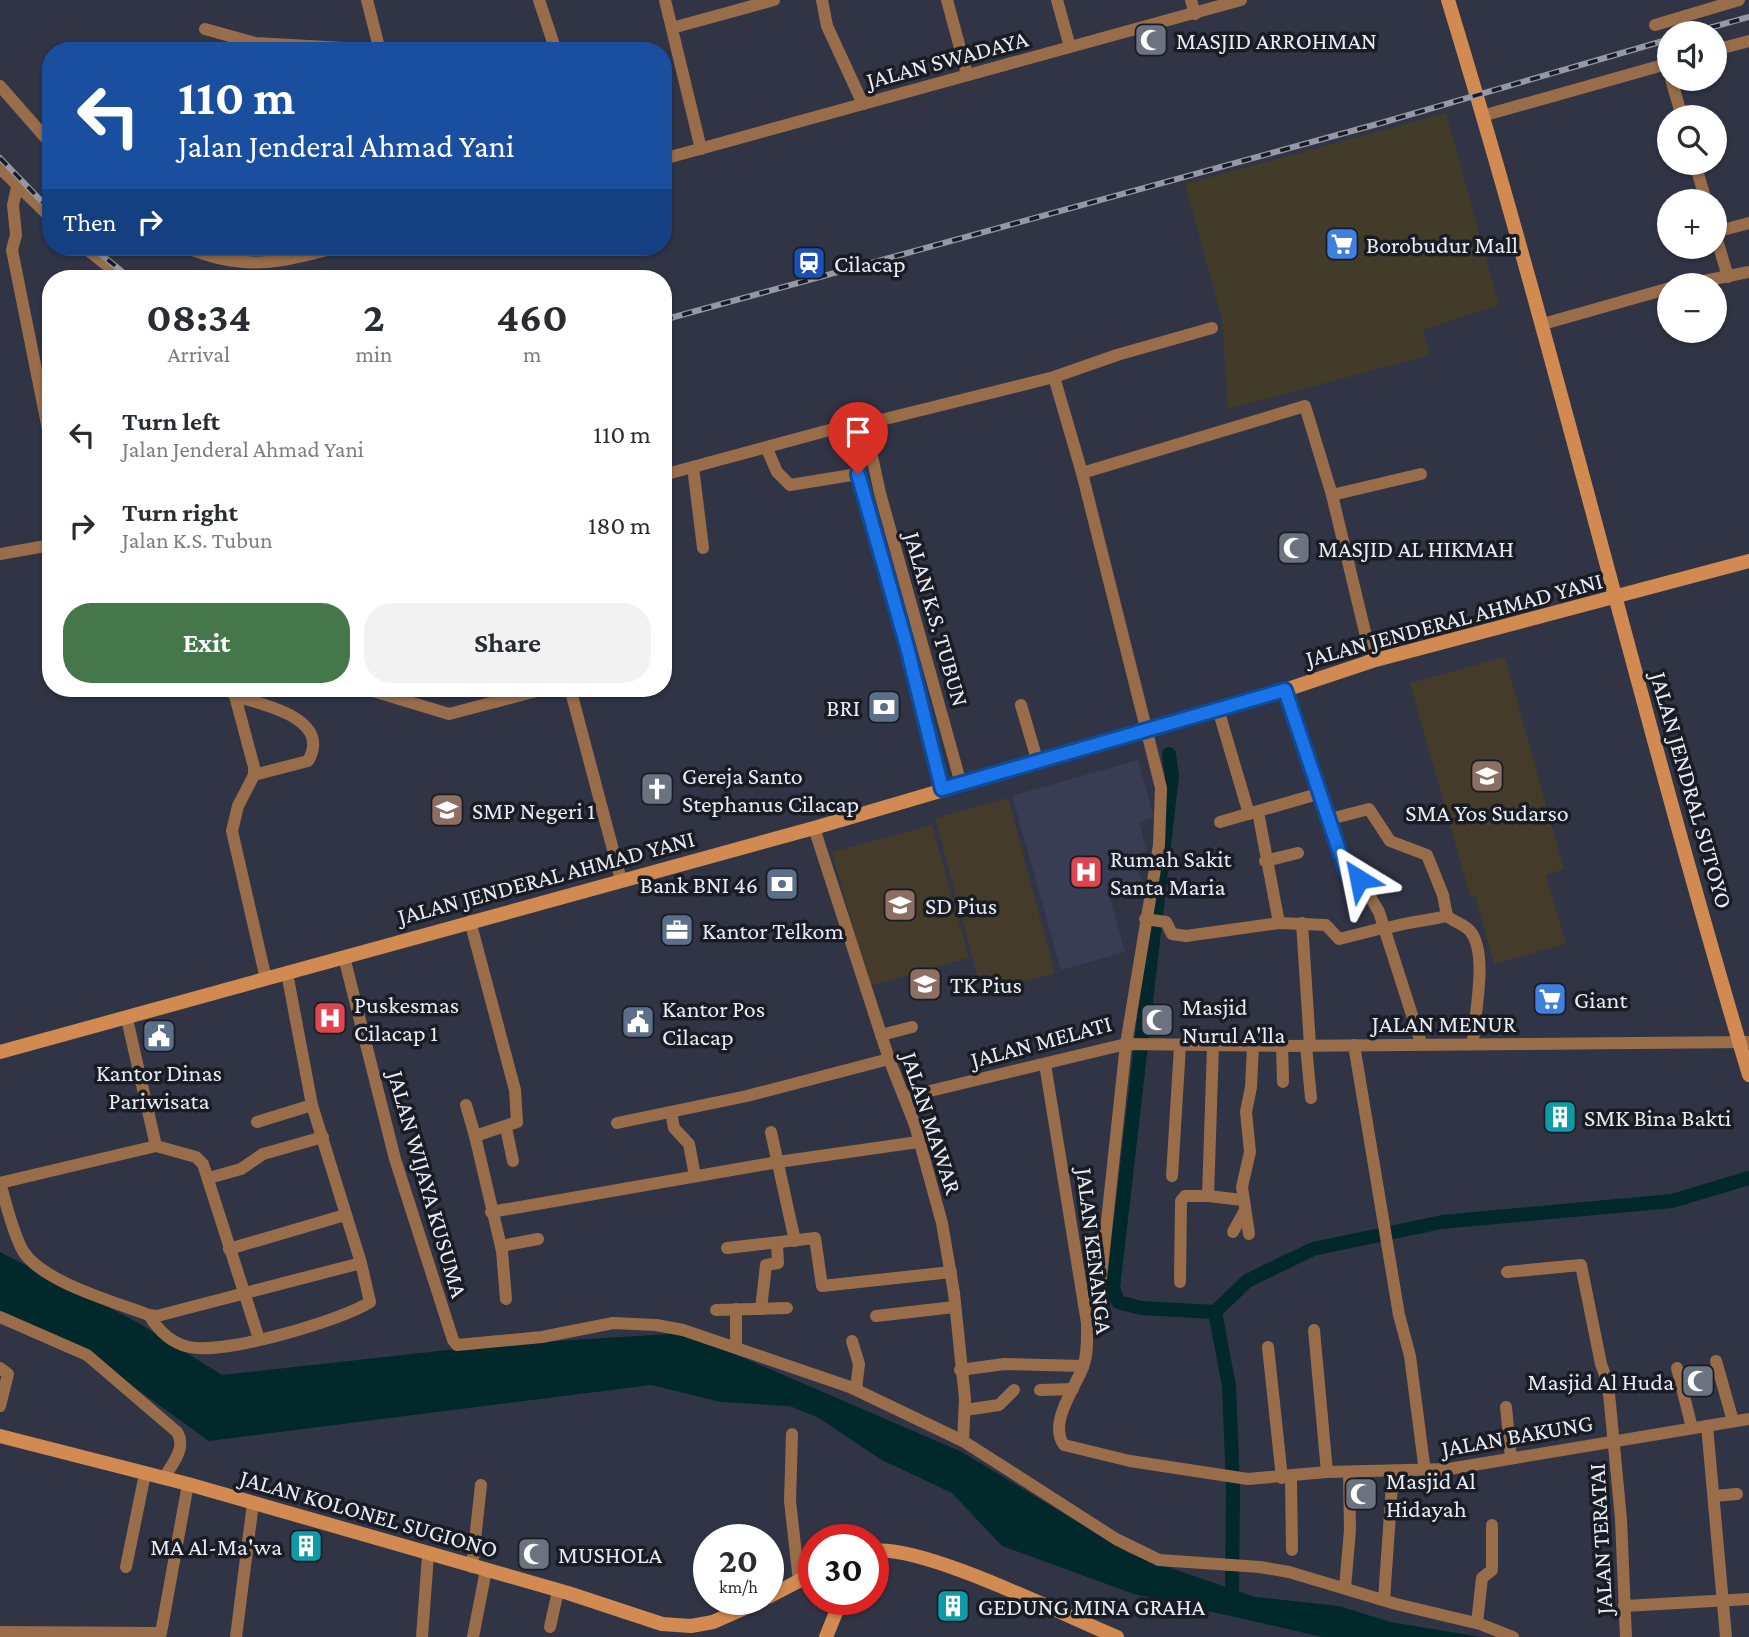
<!DOCTYPE html>
<html lang="en">
<head>
<meta charset="utf-8">
<style>
	body { margin:0; font-family:"Crimson Pro",serif; background:#f2f2f3; color:#2b2b33; height:100vh; display:flex; flex-direction:column; font-size:26px; white-space:nowrap }
	* { box-sizing:border-box; margin:0 }
	p { font-size:23px; color:#7c7c81 }
	.icon { flex:none; width:38px; height:38px; fill:none; stroke:currentColor; stroke-width:2; stroke-linecap:round; stroke-linejoin:round }
	.map { position:relative; flex:1; overflow:hidden }
	.side { position:absolute; left:42px; top:270px; width:630px; height:427px; display:flex; flex-direction:column; background:#fff; border-radius:28px; box-shadow:0 2px 5px #0004 }
	.side>* { flex:none }
	.top-card { position:absolute; left:42px; top:42px; width:630px; height:214px; border-radius:28px; box-shadow:0 2px 5px #0004; background:#1a4fa0; color:#fff; overflow:hidden }
	.fabs { position:absolute; left:1657px; top:21px; display:grid; gap:14px }
	.fabs a { display:grid; place-items:center; width:70px; height:70px; border-radius:50%; background:#fff; box-shadow:0 2px 5px #0004; font-size:35px }
	.speed { position:absolute; left:693px; top:1524px; display:flex; gap:14px; font-size:35px; font-weight:700; text-align:center }
	.speed>* { display:grid; place-content:center; width:91px; height:91px; border-radius:50%; background:#fff; box-shadow:0 2px 5px #0004; line-height:1 }
	.speed small { font-size:18px; font-weight:400 }
	.speed .limit { border:10px solid #d22; background:#fff; color:#111 }
	.pin { position:absolute; display:grid; place-items:center; width:60px; height:60px; color:#fff; margin:-72px -30px; border-radius:50% 50% 50% 0; rotate:-45deg; box-shadow:0 0 7px #0007 }
	.pin .icon { rotate:45deg }
	.me { position:absolute; width:77px; margin:-38px; rotate:325deg; stroke-linejoin:round; filter:drop-shadow(0 0 5px #0008) }
	.turn { display:flex; align-items:center; gap:24px; height:147px; padding:0 21px; font-size:32px }
	.turn .icon { width:91px; height:91px; stroke-width:2.5 }
	.turn b { display:block; font-size:49px; line-height:60px }
	.then { display:flex; align-items:center; height:66px; padding:0 21px; background:#0003; gap:14px; font-size:26px }
	.eta { display:flex; justify-content:space-evenly; align-items:center; height:119px; text-align:center }
	.eta b { font-size:42px; font-weight:700; line-height:49px }
	.button { display:flex; gap:14px; margin-top:auto; padding:14px 21px }
	.button a { flex:1; height:80px; border-radius:28px; background:#45774b; color:#fff; font-size:28px; font-weight:700; line-height:80px; text-align:center }
	.button a+a { background:#f2f2f3; color:#2b2b33 }
	ul { padding:0; list-style:none }
	li { display:flex; align-items:center; gap:21px; height:91px; padding:0 21px }
	li div { flex:1 }
	li b { display:block; font-size:26px }
	li em { font-style:normal }
	.map>svg:first-child { display:block }
	.commercial { fill:#433b2a }
	.built { fill:#383d54 }
	.education { fill:#453b2a }
	.water { fill:#01292b }
	.lines { fill:none; stroke-linecap:round; stroke-linejoin:round }
	.canal { stroke:#01292b; stroke-width:14 }
	.street { stroke:#996d4a; stroke-width:12 }
	.secondary { stroke:#d18b52; stroke-width:14 }
	.rail-casing { stroke:#9598a6; stroke-width:6 }
	.rail { stroke:#1a1c24; stroke-width:3.5; stroke-dasharray:10; stroke-linecap:butt }
	.route-casing { stroke:#114b97; stroke-width:18 }
	.route { stroke:#1a73e8; stroke-width:12 }
	.labels { text-anchor:middle; dominant-baseline:central; stroke-width:7; stroke-linejoin:round; paint-order:stroke }
	.poi-label { font-size:24px; fill:#e8ebf6; stroke:#1a1c24; text-anchor:start }
	.street-label { font-size:24px; fill:#e8ebf6; stroke:#1a1c24 }
</style>
</head>
<body>
<div class="map">
<svg width="1749" height="1637" viewBox="0 0 1749 1637">
	<rect width="100%" height="100%" fill="#303445"/>
	<polygon class="commercial" points="1446,113 1499,305 1423,330 1430,355 1228,409 1222,319 1185,184"/>
	<polygon class="built" points="1138,760 1154,817 1139,822 1147,851 1134,855 1144,889 1110,899 1125,952 1061,970 1012,796"/>
	<g class="education">
		<polygon points="1505,657 1564,869 1546,875 1566,944 1494,964 1475,895 1470,896 1410,683"/>
		<polygon points="1008,798 1055,973 982,993 935,818"/>
		<polygon points="932,825 969,958 869,986 832,852"/>
	</g>
	<polygon class="water" points="0,1252 137,1322 222,1375 493,1345 686,1333 962,1452 1130,1554 1255,1597 1339,1606 1390,1622 1481,1637 1322,1637 1134,1594 1002,1546 952,1493 880,1459 819,1418 790,1406 721,1402 651,1385 209,1441 88,1354 0,1317"/>
	<g class="lines">
		<g class="canal">
			<polyline points="1169,754 1172,776 1113,1288 1118,1302 1141,1308 1215,1312"/>
			<polyline points="1232,1601 1233,1489 1229,1386 1215,1312 1247,1281 1313,1249 1442,1222 1672,1201 1749,1178"/>
		</g>
		<g class="street">
			<polyline points="367,0 380,51"/>
			<polyline points="539,0 556,51"/>
			<polyline points="665,0 701,149"/>
			<polyline points="822,0 827,26 863,104"/>
			<polyline points="947,0 967,74"/>
			<polyline points="1057,0 1070,47"/>
			<polyline points="1191,0 1195,14"/>
			<polyline points="1655,25 1739,0"/>
			<polyline points="672,28 774,0"/>
			<polyline points="205,29 255,43 380,50"/>
			<polyline points="1715,50 1749,41"/>
			<polyline points="1671,79 1682,117"/>
			<polyline points="0,86 51,144"/>
			<polyline points="1482,116 1670,63"/>
			<polyline points="663,159 1241,0"/>
			<polyline points="1695,163 1706,201"/>
			<polyline points="0,168 51,218"/>
			<polyline points="17,187 13,205 16,235 12,250 51,444"/>
			<polyline points="1715,232 1749,223"/>
			<polyline points="1715,233 1728,277"/>
			<polyline points="84,247 123,278"/>
			<path d="M185,247c57,24 94,17 152,0"/>
			<polyline points="1684,285 1749,272"/>
			<polyline points="1543,324 1670,288"/>
			<polyline points="865,424 880,493 961,784"/>
			<path d="M848,425c25,123 67,242 94,364"/>
			<polyline points="767,449 777,472 790,485 858,474"/>
			<polyline points="693,467 703,548"/>
			<polyline points="1082,473 1305,406 1332,495 1372,661"/>
			<polyline points="663,475 848,425 865,424 1054,377 1117,355 1212,328"/>
			<polyline points="1332,495 1421,474"/>
			<polyline points="0,554 51,545"/>
			<polyline points="228,688 235,696 254,767 254,775 238,806 232,831 266,979"/>
			<polyline points="363,688 449,714 548,688"/>
			<polyline points="570,688 621,880"/>
			<polyline points="1285,690 1346,871 1361,881 1379,912 1421,1043"/>
			<path d="M235,696c26,8 98,22 73,65l-54,14"/>
			<polyline points="1021,705 1038,763"/>
			<polyline points="1218,709 1249,814"/>
			<polyline points="1258,812 1279,923"/>
			<path d="M1330,819l39,-10 21,32 37,14 16,40 4,21c-22,5 -41,6 -63,13"/>
			<polyline points="1220,822 1321,793"/>
			<polyline points="814,828 889,1059 915,1125 942,1223 954,1293 965,1399 963,1441"/>
			<polyline points="1265,861 1298,853"/>
			<path d="M1447,916c7,6 17,8 23,15 19,23 4,84 3,112"/>
			<polyline points="1145,919 1166,922 1172,934 1186,936 1279,923 1326,925 1339,939 1383,928"/>
			<polyline points="1302,923 1310,1045"/>
			<polyline points="344,957 395,1159 453,1340 457,1345 542,1337 613,1323 656,1325 683,1330 850,1387 963,1441 1116,1539 1159,1560 1260,1567 1289,1572 1396,1604 1480,1624 1513,1637"/>
			<polyline points="127,1019 156,1146 196,1157 203,1164 259,1339"/>
			<polyline points="881,1035 912,1027"/>
			<polyline points="1354,1045 1399,1315 1410,1356 1425,1472"/>
			<polyline points="1282,1046 1283,1082"/>
			<polyline points="1306,1046 1311,1098"/>
			<path d="M1045,1064l42,259c0,15 1,31 -4,44 -8,21 -35,56 -19,78l66,16 118,18 79,-7 122,-3 300,-50"/>
			<polyline points="905,1097 1126,1044 1159,845 1161,788 1082,473 1054,377"/>
			<polyline points="466,1105 475,1136 517,1122 515,1090 470,921"/>
			<polyline points="671,1112 674,1128 689,1144 695,1176"/>
			<polyline points="257,1122 312,1105"/>
			<polyline points="617,1123 747,1096 889,1059"/>
			<polyline points="506,1128 513,1161"/>
			<polyline points="771,1132 795,1241"/>
			<polyline points="475,1136 502,1251 506,1299"/>
			<polyline points="1172,1176 1180,1046"/>
			<polyline points="209,1178 241,1169 263,1154 323,1137"/>
			<path d="M0,1183c7,23 12,48 23,68 19,31 92,51 126,64l8,1 204,-53"/>
			<polyline points="0,1183 156,1146"/>
			<polyline points="1208,1196 1243,1200"/>
			<polyline points="491,1212 778,1162 918,1142"/>
			<polyline points="1233,1232 1245,1210"/>
			<polyline points="1249,1234 1242,1187 1250,1152 1246,1112 1251,1087 1253,1045"/>
			<polyline points="501,1246 538,1239"/>
			<polyline points="727,1248 815,1238 822,1286 951,1272"/>
			<polyline points="229,1249 345,1215"/>
			<polyline points="1507,1272 1581,1265 1601,1364 1608,1383 1621,1519 1626,1637"/>
			<polyline points="1180,1282 1181,1201 1185,1196 1208,1196 1213,1046"/>
			<polyline points="1100,1286 1126,1044 1282,1046 1749,1042"/>
			<polyline points="761,1309 766,1265 778,1263 777,1244"/>
			<polyline points="716,1310 787,1308"/>
			<path d="M149,1315c9,15 22,28 40,32 34,8 152,-26 181,-45l-9,-39 -49,-158 -25,-132"/>
			<polyline points="876,1316 954,1307"/>
			<path d="M0,1317l87,38 90,77c10,16 -5,32 -13,46"/>
			<polyline points="1314,1330 1327,1472"/>
			<polyline points="852,1341 859,1364 856,1389"/>
			<polyline points="736,1347 736,1309"/>
			<polyline points="1268,1347 1282,1478"/>
			<polyline points="1716,1361 1733,1421"/>
			<polyline points="0,1368 8,1374 0,1406"/>
			<polyline points="1677,1368 1692,1428"/>
			<polyline points="960,1370 1004,1364 1083,1366"/>
			<polyline points="1040,1390 1073,1389"/>
			<polyline points="1506,1407 1511,1458"/>
			<polyline points="965,1410 999,1405 1014,1390"/>
			<polyline points="1707,1426 1726,1637"/>
			<polyline points="792,1434 790,1501 799,1581"/>
			<polyline points="1291,1477 1292,1550"/>
			<polyline points="1714,1496 1737,1494"/>
			<polyline points="126,1567 145,1474"/>
			<polyline points="472,1567 481,1485"/>
			<polyline points="1345,1588 1350,1530 1349,1472"/>
			<polyline points="1384,1600 1393,1471"/>
			<polyline points="1624,1606 1749,1599"/>
			<polyline points="1477,1623 1482,1578 1492,1570 1492,1525"/>
			<polyline points="550,1627 558,1591"/>
			<polyline points="0,1632 161,1633 188,1484"/>
			<polyline points="236,1637 253,1503"/>
			<polyline points="422,1637 428,1555"/>
			<polyline points="473,1637 486,1570"/>
		</g>
		<g class="secondary">
			<path d="M1448,0c109,356 194,718 301,1075"/>
			<polyline points="0,1052 814,828 1285,690 1372,661 1749,561"/>
			<polyline points="0,1436 188,1484 568,1593 662,1624 691,1626 713,1622 763,1600"/>
			<path d="M873,1551c50,-7 192,65 244,86"/>
			<polyline points="768,1597 814,1573"/>
			<polyline points="826,1637 841,1600"/>
		</g>
		<defs>
			<g id="rail">
				<polyline points="1691,33 1749,17"/>
				<polyline points="0,158 51,211"/>
				<polyline points="92,247 130,278"/>
				<polyline points="663,320 1381,123 1670,39"/>
			</g>
		</defs>
		<use href="#rail" class="rail-casing"/>
		<use href="#rail" class="rail"/>
	</g>
	<g class="lines">
		<defs>
			<polyline id="route" points="858,474 907,647 942,789 1285,690 1346,871 1359,879"/>
		</defs>
		<use href="#route" class="route-casing"/>
		<use href="#route" class="route"/>
	</g>
	<defs>
		<symbol id="mosque-square" viewBox="-11 -11 22 22"><rect x="-9" y="-9" width="18" height="18" rx="4" fill="#6b7280" stroke="#1a1c24"/><path d="M3.5-4.9A6 6 0 1 0 3.5 4.9A5 5 0 1 1 3.5-4.9Z" fill="#fff"/></symbol>
		<symbol id="supermarket-square" viewBox="-11 -11 22 22"><rect x="-9" y="-9" width="18" height="18" rx="4" fill="#3f7fe0" stroke="#1a1c24"/><path d="M-6-5.5h2.5l.6 2H6L4.5 2H-2.5L-4.4-4H-6ZM-1.5 3.2a1.3 1.3 0 1 0 .1 0ZM3 3.2a1.3 1.3 0 1 0 .1 0Z" fill="#fff"/></symbol>
		<symbol id="station-square" viewBox="-11 -11 22 22"><rect x="-9" y="-9" width="18" height="18" rx="4" fill="#1a4fb4" stroke="#1a1c24"/><path d="M-3-6H3Q5-6 5-4V2Q5 4 3 4L4.5 6H3L1.5 4h-3L-3 6H-4.5L-3 4Q-5 4-5 2V-4Q-5-6-3-6ZM-3.5-4v3h7v-3ZM-3.5 1v1.5H-2V1ZM2 1v1.5H3.5V1Z" fill="#fff"/></symbol>
		<symbol id="bank-square" viewBox="-11 -11 22 22"><rect x="-9" y="-9" width="18" height="18" rx="4" fill="#5c6f8a" stroke="#1a1c24"/><path d="M-6-4H6V4H-6ZM0-2.3a2.3 2.3 0 1 0 0 4.6a2.3 2.3 0 1 0 0-4.6Z" fill="#fff"/></symbol>
		<symbol id="school-square" viewBox="-11 -11 22 22"><rect x="-9" y="-9" width="18" height="18" rx="4" fill="#8d6e63" stroke="#1a1c24"/><path d="M0-5L7-2L0 1L-7-2ZM-4 1L0 2.5L4 1V4Q0 6-4 4Z" fill="#fff"/></symbol>
		<symbol id="church-square" viewBox="-11 -11 22 22"><rect x="-9" y="-9" width="18" height="18" rx="4" fill="#6b7280" stroke="#1a1c24"/><path d="M-1.2-6h2.4v3.5h3.3v2.4h-3.3V6h-2.4V-.1h-3.3v-2.4h3.3Z" fill="#fff"/></symbol>
		<symbol id="hospital-square" viewBox="-11 -11 22 22"><rect x="-9" y="-9" width="18" height="18" rx="4" fill="#e0444e" stroke="#1a1c24"/><path d="M-5-5h3v3.5h4V-5h3V5h-3V1.5h-4V5h-3Z" fill="#fff"/></symbol>
		<symbol id="office-square" viewBox="-11 -11 22 22"><rect x="-9" y="-9" width="18" height="18" rx="4" fill="#5c6f8a" stroke="#1a1c24"/><path d="M-6-3h4V-5.5h4V-3h4V5H-6ZM-1-4.5V-3h2v-1.5ZM-6 0V1H6V0Z" fill="#fff"/></symbol>
		<symbol id="civic-square" viewBox="-11 -11 22 22"><rect x="-9" y="-9" width="18" height="18" rx="4" fill="#5c6f8a" stroke="#1a1c24"/><path d="M-.6-6.5H3V-4.5H.6V-3L4-1V1h2V6H-6V1h2V-1L-.6-3ZM-1.2 2.5V6h2.4V2.5Z" fill="#fff"/></symbol>
		<symbol id="building-square" viewBox="-11 -11 22 22"><rect x="-9" y="-9" width="18" height="18" rx="4" fill="#0f9aa8" stroke="#1a1c24"/><path d="M-4-6H4V6H1V3H-1V6H-4ZM-2.5-4.3h1.7v1.8h-1.7ZM.8-4.3h1.7v1.8H.8ZM-2.5-1h1.7V.8h-1.7ZM.8-1h1.7V.8H.8Z" fill="#fff"/></symbol>
	</defs>
	<g fill-rule="evenodd">
		<use href="#mosque-square" x="1132" y="21" width="38" height="38"/>
		<use href="#supermarket-square" x="1323" y="225" width="38" height="38"/>
		<use href="#station-square" x="790" y="244" width="38" height="38"/>
		<use href="#mosque-square" x="1275" y="529" width="38" height="38"/>
		<use href="#bank-square" x="865" y="688" width="38" height="38"/>
		<use href="#school-square" x="1468" y="757" width="38" height="38"/>
		<use href="#church-square" x="638" y="770" width="38" height="38"/>
		<use href="#school-square" x="428" y="791" width="38" height="38"/>
		<use href="#hospital-square" x="1067" y="853" width="38" height="38"/>
		<use href="#bank-square" x="763" y="865" width="38" height="38"/>
		<use href="#school-square" x="881" y="886" width="38" height="38"/>
		<use href="#office-square" x="658" y="911" width="38" height="38"/>
		<use href="#school-square" x="906" y="965" width="38" height="38"/>
		<use href="#supermarket-square" x="1531" y="980" width="38" height="38"/>
		<use href="#hospital-square" x="311" y="999" width="38" height="38"/>
		<use href="#mosque-square" x="1138" y="1001" width="38" height="38"/>
		<use href="#civic-square" x="619" y="1003" width="38" height="38"/>
		<use href="#civic-square" x="140" y="1017" width="38" height="38"/>
		<use href="#building-square" x="1541" y="1098" width="38" height="38"/>
		<use href="#mosque-square" x="1679" y="1362" width="38" height="38"/>
		<use href="#mosque-square" x="1342" y="1475" width="38" height="38"/>
		<use href="#building-square" x="287" y="1527" width="38" height="38"/>
		<use href="#mosque-square" x="515" y="1535" width="38" height="38"/>
		<use href="#building-square" x="934" y="1587" width="38" height="38"/>
	</g>
	<g class="labels">
		<g class="poi-label">
			<text x="1176" y="40">MASJID ARROHMAN</text>
			<text x="1366" y="244">Borobudur Mall</text>
			<text x="834" y="263">Cilacap</text>
			<text x="1318" y="548">MASJID AL HIKMAH</text>
			<text x="860" y="707" text-anchor="end">BRI</text>
			<text x="682" y="775">Gereja Santo<tspan x="682" dy="28">Stephanus Cilacap</tspan></text>
			<text x="472" y="810">SMP Negeri 1</text>
			<text x="1487" y="812" text-anchor="middle">SMA Yos Sudarso</text>
			<text x="1110" y="858">Rumah Sakit<tspan x="1110" dy="28">Santa Maria</tspan></text>
			<text x="758" y="884" text-anchor="end">Bank BNI 46</text>
			<text x="925" y="905">SD Pius</text>
			<text x="702" y="930">Kantor Telkom</text>
			<text x="950" y="984">TK Pius</text>
			<text x="1574" y="999">Giant</text>
			<text x="354" y="1004">Puskesmas<tspan x="354" dy="28">Cilacap 1</tspan></text>
			<text x="1182" y="1006">Masjid<tspan x="1182" dy="28">Nurul A'lla</tspan></text>
			<text x="662" y="1008">Kantor Pos<tspan x="662" dy="28">Cilacap</tspan></text>
			<text x="159" y="1072" text-anchor="middle">Kantor Dinas<tspan x="159" dy="28">Pariwisata</tspan></text>
			<text x="1584" y="1117">SMK Bina Bakti</text>
			<text x="1674" y="1381" text-anchor="end">Masjid Al Huda</text>
			<text x="1386" y="1480">Masjid Al<tspan x="1386" dy="28">Hidayah</tspan></text>
			<text x="282" y="1546" text-anchor="end">MA Al-Ma'wa</text>
			<text x="558" y="1554">MUSHOLA</text>
			<text x="978" y="1606">GEDUNG MINA GRAHA</text>
		</g>
		<g class="street-label">
			<text transform="translate(947 59) rotate(-15)">JALAN SWADAYA</text>
			<text transform="translate(937 619) rotate(74)">JALAN K.S. TUBUN</text>
			<text transform="translate(1454 619) rotate(-15)">JALAN JENDERAL AHMAD YANI</text>
			<text transform="translate(1692 790) rotate(74)">JALAN JENDRAL SUTOYO</text>
			<text transform="translate(546 877) rotate(-15)">JALAN JENDERAL AHMAD YANI</text>
			<text x="1444" y="1023">JALAN MENUR</text>
			<text transform="translate(1041 1041) rotate(-15)">JALAN MELATI</text>
			<text transform="translate(932 1123) rotate(72)">JALAN MAWAR</text>
			<text transform="translate(428 1184) rotate(74)">JALAN WIJAYA KUSUMA</text>
			<text transform="translate(1095 1251) rotate(83)">JALAN KENANGA</text>
			<text transform="translate(1517 1435) rotate(-10)">JALAN BAKUNG</text>
			<text transform="translate(369 1513) rotate(16)">JALAN KOLONEL SUGIONO</text>
			<text transform="translate(1600 1539) rotate(-93)">JALAN TERATAI</text>
		</g>
	</g>
</svg>
<div class="fabs">
<a><svg class="icon" aria-label="sound" viewBox="0 0 24 24"><path d="M4 9h4l5-4v14l-5-4H4zM17 9q2 3 0 6"/></svg></a>
<a><svg class="icon" aria-label="search" viewBox="0 0 24 24"><circle cx="10" cy="10" r="6"/><path d="M15 15l6 6"/></svg></a>
<a>+</a>
<a>−</a>
</div>
<div class="speed"><div>20<small>km/h</small></div><div class="limit">30</div></div>
<div class="pin" style="left:858px;top:474px;background:#d93025"><svg class="icon" aria-label="arrive" viewBox="0 0 24 24"><path d="M6 21V4h12l-3 4 3 4H6"/></svg></div>
<svg class="me" style="left:1359px;top:879px" viewBox="-20 -20 40 40"><path d="M0-17L14 15 0 8-14 15z" fill="#1a73e8" stroke="#fff" stroke-width="4"/></svg>
<div class="top-card">
<div class="turn"><svg class="icon" aria-label="left" viewBox="0 0 24 24"><path d="M17 20v-9H6M10 6l-5 5 5 5"/></svg><div><b>110 m</b>Jalan Jenderal Ahmad Yani</div></div>
<div class="then">Then<svg class="icon" aria-label="right" viewBox="0 0 24 24"><path d="M7 20v-9h11M14 6l5 5-5 5"/></svg></div>
</div>
<section class="side">
<div class="eta">
<div><b>08:34</b><p>Arrival</p></div>
<div><b>2</b><p>min</p></div>
<div><b>460</b><p>m</p></div>
</div>
<ul>
<li><svg class="icon" aria-label="left" viewBox="0 0 24 24"><path d="M17 20v-9H6M10 6l-5 5 5 5"/></svg><div><b>Turn left</b><p>Jalan Jenderal Ahmad Yani</p></div><em>110 m</em></li>
<li><svg class="icon" aria-label="right" viewBox="0 0 24 24"><path d="M7 20v-9h11M14 6l5 5-5 5"/></svg><div><b>Turn right</b><p>Jalan K.S. Tubun</p></div><em>180 m</em></li>
</ul>
<div class="button"><a>Exit</a><a>Share</a></div>
</section>
</div>
</body>
</html>
